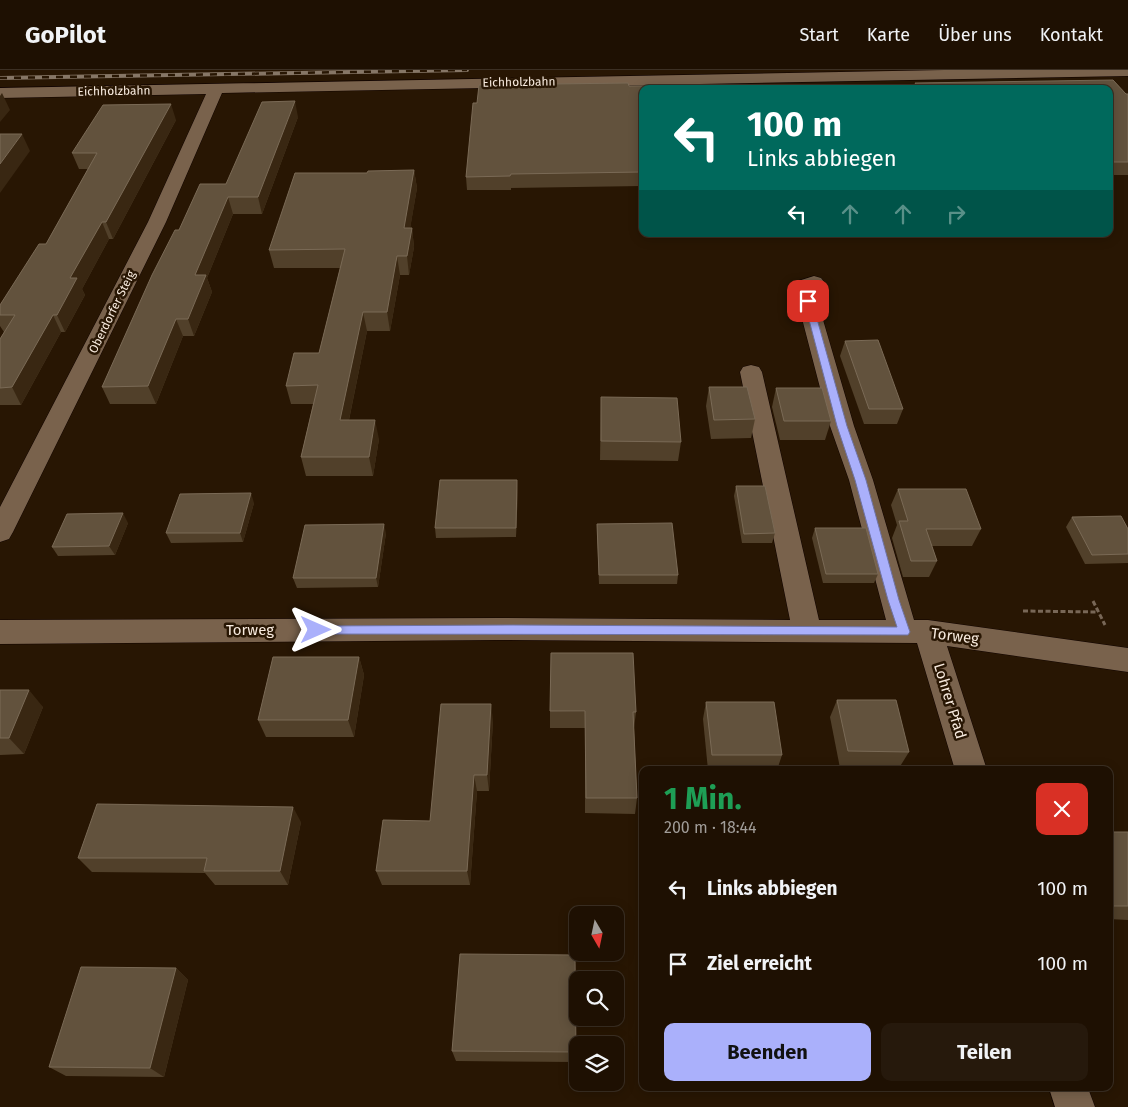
<!DOCTYPE html>
<html lang="de">
<head>
<meta charset="utf-8">
<style>
	body { margin:0; font-family:"Fira Sans",sans-serif; background:#26190c; color:#f1f3f6; height:100vh; display:flex; flex-direction:column; font-size:19px; white-space:nowrap }
	* { box-sizing:border-box; margin:0 }
	p { font-size:16px; color:#a19d99 }
	.icon { flex:none; width:28px; height:28px; fill:none; stroke:currentColor; stroke-width:2; stroke-linecap:round; stroke-linejoin:round }
	.map { position:relative; flex:1; overflow:hidden }
	.side { position:absolute; left:639px; top:696px; width:474px; height:325px; display:flex; flex-direction:column; background:#1e1002; border-radius:10px; box-shadow:0 2px 12px #0003,0 0 0 1px #3c3024 }
	.side>* { flex:none }
	.guide { position:absolute; left:639px; top:15px; width:474px; height:152px; border-radius:10px; box-shadow:0 2px 12px #0003,0 0 0 1px #3c3024; background:#00695c; color:#fff; overflow:hidden }
	.needle { width:32px; rotate:171deg }
	.controls { position:absolute; left:569px; top:836px; display:grid; gap:10px }
	.controls a { display:grid; place-items:center; width:55px; height:55px; border-radius:10px; background:#1e1002; box-shadow:0 2px 12px #0003,0 0 0 1px #3c3024; font-size:25px }
	.pin { position:absolute; display:grid; place-items:center; width:42px; height:42px; color:#fff; margin:-21px; border-radius:10px; box-shadow:0 2px 8px #0006 }
	.me { position:absolute; width:55px; margin:-28px; rotate:90deg; stroke-linejoin:round; filter:drop-shadow(0 0 4px #0008) }
	.turn { display:flex; align-items:center; gap:18px; height:105px; padding:0 25px; font-size:22px }
	.turn .icon { width:65px; height:65px; stroke-width:2.5 }
	.turn b { display:block; font-size:35px; line-height:42px }
	.lanes { display:flex; align-items:center; height:48px; padding:0 25px; background:#0003; justify-content:center; gap:25px; direction:ltr }
	.lanes .off { opacity:.35 }
	.round { display:grid; place-items:center; flex:none; width:52px; height:52px; border-radius:10px; background:#26190c }
	.overview { display:flex; align-items:center; justify-content:space-between; height:85px; padding:0 25px }
	h1 { font-size:30px; font-weight:700; line-height:38px; color:#1e9e55 }
	.button { display:flex; gap:10px; margin-top:auto; padding:10px 25px }
	.button a { flex:1; height:58px; border-radius:10px; background:#aab0fb; color:#111; font-size:20px; font-weight:700; line-height:58px; text-align:center }
	.button a+a { background:#26190c; color:#f1f3f6 }
	ul { padding:0; list-style:none }
	li { display:flex; align-items:center; gap:15px; height:75px; padding:0 25px }
	li div { flex:1 }
	li b { display:block; font-size:19px }
	li em { font-style:normal }
	header { display:flex; align-items:center; gap:30px; box-sizing:border-box; height:70px; padding:0 25px; background:#1e1002; border-bottom:1px solid #3c3024 }
	header strong { font-size:24px }
	nav { display:flex; gap:28px; margin-inline-start:auto; font-size:18px }
	.map>svg:first-child { display:block }
	.lines { fill:none; stroke-linecap:round; stroke-linejoin:round }
	.minor-casing { stroke:#100300; stroke-width:1 }
	.path { stroke:#786757; stroke-width:3; stroke-dasharray:5 2.5; stroke-linecap:butt }
	.minor { fill:#79624c; fill-rule:evenodd }
	.rail-casing { stroke:#867666; stroke-width:4 }
	.rail { stroke:#281603; stroke-width:2.5; stroke-dasharray:7; stroke-linecap:butt }
	.wall { fill:#51402a }
	.shaded-wall { fill:#392712 }
	.building { fill:#62523d; stroke:#7a6a56 }
	.route { fill:#aab0fb; stroke:#6e72a3 }
	.labels { text-anchor:middle; dominant-baseline:central; stroke-width:5; stroke-linejoin:round; paint-order:stroke }
	.far-street-label { font-size:12px; fill:#f7eade; stroke:#281603 }
	.street-label { font-size:15px; fill:#f7eade; stroke:#281603 }
</style>
</head>
<body>
<header>
<strong>GoPilot</strong>
<nav><a>Start</a><a>Karte</a><a>Über uns</a><a>Kontakt</a></nav>
</header>
<div class="map">
<svg width="1128" height="1037" viewBox="0 0 1128 1037">
	<rect width="100%" height="100%" fill="#281603"/>
	<g class="lines">
		<defs>
			<g id="minor">
				<polygon points="944,0 1128,0 1128,6 222,23 166,152 13,462 9,469 0,472 0,437 148,152 206,24 0,28 0,18"/>
				<polygon points="814,206 821,208 824,212 821,216 814,219 854,356 873,410 914,550 928,550 1128,578 1128,602 947,576 987,700 955,700 917,573 496,570 0,574 0,550 496,548 790,550 740,302 743,297 751,295 759,297 762,302 819,550 886,550 849,410 830,356 794,218 798,211"/>
				<polygon points="1049,1018 1088,1018 1095,1037 1055,1037"/>
			</g>
		</defs>
		<use href="#minor" class="minor-casing"/>
		<g class="path">
			<polyline points="1093,531 1105,555"/>
			<polyline points="1023,541 1098,542"/>
		</g>
		<use href="#minor" class="minor"/>
		<defs>
			<polyline id="rail" points="0,8 467,0"/>
		</defs>
		<use href="#rail" class="rail-casing"/>
		<use href="#rail" class="rail"/>
	</g>
	<g class="wall">
		<polygon points="1113,10 1126,24 1128,24 1128,105 1109,105 1109,19 914,19 915,13"/>
		<polygon points="629,16 642,19 642,116 511,118 511,120 467,120 466,107 477,33"/>
		<polygon points="298,47 262,144 233,144 207,208 212,222 194,266 183,266 156,334 110,334 102,317 179,160 226,114"/>
		<polygon points="176,50 113,169 109,169 82,219 85,225 65,262 61,262 21,335 0,335 0,269 4,262 0,256 0,235 46,174 88,99 79,99 72,83"/>
		<polygon points="414,100 417,118 410,158 412,158 414,177 409,205 400,205 390,261 367,261 349,350 379,369 373,406 306,406 301,387 313,334 291,334 286,316 319,283 340,198 274,198 269,180 367,103"/>
		<polygon points="845,271 903,339 897,354 864,354 840,286"/>
		<polygon points="709,317 755,349 751,368 711,369 706,336"/>
		<polygon points="776,318 831,351 825,370 780,370 772,337"/>
		<polygon points="601,327 681,372 678,391 600,390"/>
		<polygon points="736,416 775,463 772,473 742,473 734,426"/>
		<polygon points="518,419 516,467 436,468 435,458"/>
		<polygon points="898,419 981,459 972,476 932,476 937,491 929,507 903,507 892,468 897,455 891,435"/>
		<polygon points="254,433 243,472 171,473 166,463"/>
		<polygon points="1072,447 1128,459 1128,493 1085,494 1066,457"/>
		<polygon points="128,453 115,485 58,486 52,477"/>
		<polygon points="597,454 678,505 677,514 599,514 597,463"/>
		<polygon points="815,458 878,504 874,513 823,513 812,468"/>
		<polygon points="386,463 378,517 297,518 293,508"/>
		<polygon points="359,587 364,605 354,667 266,667 258,650"/>
		<polygon points="0,620 43,637 24,684 0,685"/>
		<polygon points="837,630 909,682 899,698 840,698 830,647"/>
		<polygon points="706,632 782,685 777,700 708,700 703,649"/>
		<polygon points="550,641 636,642 634,658 637,728 635,744 585,743 585,658 550,658"/>
		<polygon points="493,650 489,721 477,721 470,815 382,815 376,801 430,751"/>
		<polygon points="301,752 288,815 215,815 205,803 92,802 78,788"/>
		<polygon points="1109,762 1128,762 1128,850 1109,849"/>
		<polygon points="176,898 188,910 164,1007 66,1006 49,997"/>
		<polygon points="452,981 576,982 575,992 456,991"/>
	</g>
	<g class="shaded-wall">
		<polygon points="2,23 10,40 0,52 0,26"/>
		<polygon points="295,31 298,47 262,144 258,127"/>
		<polygon points="171,34 176,50 113,169 106,152"/>
		<polygon points="22,64 30,81 0,123 0,94"/>
		<polygon points="414,100 417,118 407,177 404,158"/>
		<polygon points="228,127 233,144 207,208 212,222 194,266 188,249 195,205"/>
		<polygon points="102,152 109,169 82,219 85,225 65,262 57,245 70,208"/>
		<polygon points="412,158 414,177 409,205 407,186"/>
		<polygon points="397,186 400,205 390,261 387,242"/>
		<polygon points="363,242 367,261 345,369 340,350"/>
		<polygon points="53,245 61,262 21,335 12,317"/>
		<polygon points="176,249 183,266 156,334 148,316"/>
		<polygon points="375,350 379,369 373,406 369,387"/>
		<polygon points="517,410 518,419 516,467 516,458"/>
		<polygon points="251,423 254,433 243,472 240,463"/>
		<polygon points="123,443 128,453 115,485 109,476"/>
		<polygon points="384,454 386,463 378,517 376,508"/>
		<polygon points="359,587 364,605 354,667 348,650"/>
		<polygon points="29,620 43,637 24,684 9,668"/>
		<polygon points="491,634 493,650 489,721 487,705"/>
		<polygon points="474,705 477,721 470,815 467,801"/>
		<polygon points="293,737 301,752 288,815 280,801"/>
		<polygon points="176,898 188,910 164,1007 150,998"/>
	</g>
	<g class="building">
		<polygon points="1113,10 1126,24 1128,24 1128,92 1109,92 1109,19 919,19 915,13"/>
		<polygon points="628,13 629,16 719,15 720,19 642,19 642,102 511,104 510,106 466,107 473,33 477,33 479,15"/>
		<polygon points="295,31 258,127 228,127 195,205 206,205 188,249 176,249 148,316 102,317 152,205 175,160 179,160 200,114 226,114 262,32"/>
		<polygon points="171,34 106,152 102,152 70,208 77,208 57,245 53,245 12,317 0,318 0,269 15,245 0,245 0,235 39,174 46,174 97,83 72,83 103,35"/>
		<polygon points="0,64 22,64 0,94"/>
		<polygon points="414,100 404,158 412,158 407,186 397,186 387,242 363,242 340,350 375,350 369,387 301,387 318,315 286,316 294,283 319,283 345,179 269,180 295,103 367,103 368,101"/>
		<polygon points="878,270 903,339 869,339 845,271"/>
		<polygon points="709,317 747,317 755,349 714,350"/>
		<polygon points="776,318 822,318 831,351 784,351"/>
		<polygon points="601,327 677,328 681,372 601,371"/>
		<polygon points="440,410 517,410 516,458 435,458"/>
		<polygon points="736,416 765,416 775,463 744,464"/>
		<polygon points="898,419 966,419 981,459 926,459 937,491 911,491 899,451 908,451"/>
		<polygon points="251,423 240,463 166,463 180,424"/>
		<polygon points="123,443 109,476 52,477 67,444"/>
		<polygon points="1121,446 1128,459 1128,484 1092,485 1072,447"/>
		<polygon points="672,453 678,505 599,505 597,454"/>
		<polygon points="384,454 376,508 293,508 305,455"/>
		<polygon points="815,458 866,458 878,504 826,504"/>
		<polygon points="551,583 633,583 636,642 633,642 637,728 586,728 585,641 550,641"/>
		<polygon points="273,587 359,587 348,650 258,650"/>
		<polygon points="0,620 29,620 9,668 0,668"/>
		<polygon points="837,630 896,630 909,682 848,681"/>
		<polygon points="706,632 774,632 782,685 712,685"/>
		<polygon points="441,634 491,634 487,705 474,705 467,801 376,801 383,750 430,751"/>
		<polygon points="97,734 293,737 280,801 204,801 207,788 78,788"/>
		<rect x="1109" y="762" width="19" height="74"/>
		<polygon points="460,884 575,885 576,982 452,981"/>
		<polygon points="81,897 176,898 150,998 49,997"/>
	</g>
	<polygon class="route" points="808,229 812,231 847,356 866,410 899,530 910,562 908,565 312,564 310,560 312,557 316,556 513,555 897,557 888,530 855,410 837,356 804,231"/>
	<g class="labels">
		<g class="far-street-label">
			<text transform="translate(519 12) rotate(-1)">Eichholzbahn</text>
			<text transform="translate(114 21) rotate(-1)">Eichholzbahn</text>
			<text transform="translate(112 242) rotate(-64)">Oberdorfer Steig</text>
		</g>
		<g class="street-label">
			<text x="250" y="560">Torweg</text>
			<text transform="translate(955 566) rotate(7)">Torweg</text>
			<text transform="translate(950 631) rotate(73)">Lohrer Pfad</text>
		</g>
	</g>
</svg>
<div class="controls">
<a><svg class="needle" viewBox="-14 -14 28 28"><path d="M0-13l5 13h-10z" fill="#e53935"/><path d="M0 13l5-13h-10z" fill="#a19d99"/></svg></a>
<a><svg class="icon" aria-label="search" viewBox="0 0 24 24"><circle cx="10" cy="10" r="6"/><path d="M15 15l6 6"/></svg></a>
<a><svg class="icon" aria-label="layers" viewBox="0 0 24 24"><path d="M12 4l9 5-9 5-9-5zM3 14l9 5 9-5"/></svg></a>
</div>
<div class="pin" style="left:808px;top:231px;background:#d93025"><svg class="icon" aria-label="arrive" viewBox="0 0 24 24"><path d="M6 21V4h12l-3 4 3 4H6"/></svg></div>
<svg class="me" style="left:316px;top:560px" viewBox="-20 -20 40 40"><path d="M0-17L14 15 0 8-14 15z" fill="#aab0fb" stroke="#fff" stroke-width="4"/></svg>
<div class="guide">
<div class="turn"><svg class="icon" aria-label="left" viewBox="0 0 24 24"><path d="M17 20v-9H6M10 6l-5 5 5 5"/></svg><div><b>100 m</b>Links abbiegen</div></div>
<div class="lanes"><svg class="icon" aria-label="left" viewBox="0 0 24 24"><path d="M17 20v-9H6M10 6l-5 5 5 5"/></svg><svg class="icon off" aria-label="ahead" viewBox="0 0 24 24"><path d="M12 20V5M6 11l6-6 6 6"/></svg><svg class="icon off" aria-label="ahead" viewBox="0 0 24 24"><path d="M12 20V5M6 11l6-6 6 6"/></svg><svg class="icon off" aria-label="right" viewBox="0 0 24 24"><path d="M7 20v-9h11M14 6l5 5-5 5"/></svg></div>
</div>
<section class="side">
<div class="overview"><div><h1>1 Min.</h1><p>200 m · 18:44</p></div><a class="round" style="background:#d93025;color:#fff"><svg class="icon" aria-label="close" viewBox="0 0 24 24"><path d="M6 6l12 12M18 6L6 18"/></svg></a></div>
<ul>
<li><svg class="icon" aria-label="left" viewBox="0 0 24 24"><path d="M17 20v-9H6M10 6l-5 5 5 5"/></svg><div><b>Links abbiegen</b></div><em>100 m</em></li>
<li><svg class="icon" aria-label="arrive" viewBox="0 0 24 24"><path d="M6 21V4h12l-3 4 3 4H6"/></svg><div><b>Ziel erreicht</b></div><em>100 m</em></li>
</ul>
<div class="button"><a>Beenden</a><a>Teilen</a></div>
</section>
</div>
</body>
</html>
